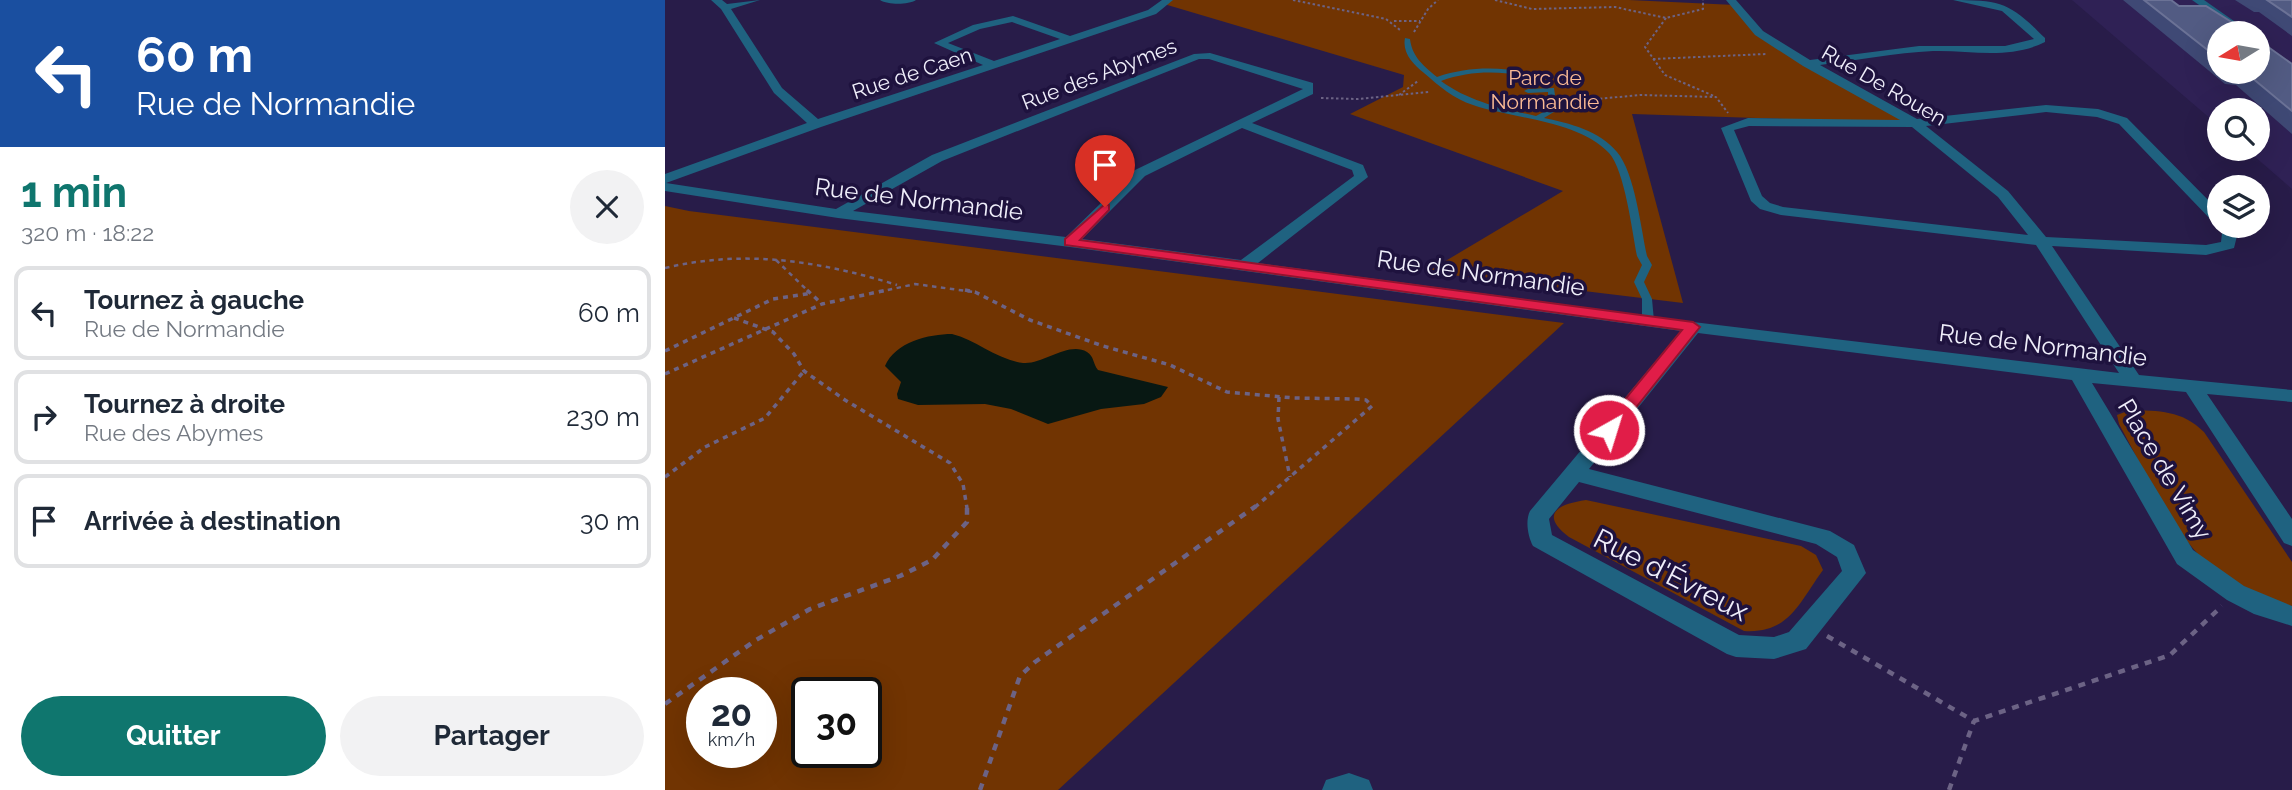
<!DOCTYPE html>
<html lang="fr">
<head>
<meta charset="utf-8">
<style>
	body { margin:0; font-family:Raleway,sans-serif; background:#f2f2f3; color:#1f2937; height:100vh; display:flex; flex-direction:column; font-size:26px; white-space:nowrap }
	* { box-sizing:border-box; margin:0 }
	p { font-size:23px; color:#747a83 }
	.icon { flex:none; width:38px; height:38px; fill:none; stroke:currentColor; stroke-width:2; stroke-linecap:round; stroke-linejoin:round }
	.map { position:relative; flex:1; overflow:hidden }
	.drawer { display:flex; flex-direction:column; background:#fff; width:665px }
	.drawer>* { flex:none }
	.top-card { background:#1a4fa0; color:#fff; overflow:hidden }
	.needle { width:46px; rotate:259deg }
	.controls { position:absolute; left:1542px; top:21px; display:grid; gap:14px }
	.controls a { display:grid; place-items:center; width:63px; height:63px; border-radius:50%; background:#fff; box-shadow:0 7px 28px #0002; font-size:35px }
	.speed { position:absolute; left:21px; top:677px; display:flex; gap:14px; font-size:35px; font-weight:700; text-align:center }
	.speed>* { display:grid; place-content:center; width:91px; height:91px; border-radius:50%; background:#fff; box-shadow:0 7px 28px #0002; line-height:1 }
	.speed small { font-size:18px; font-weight:400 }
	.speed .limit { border:4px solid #111; border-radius:10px; background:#fff; color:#111 }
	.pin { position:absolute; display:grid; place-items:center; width:60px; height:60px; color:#fff; margin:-72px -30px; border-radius:50% 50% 50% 0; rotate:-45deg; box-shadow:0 0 7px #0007 }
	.pin .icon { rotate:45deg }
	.me { position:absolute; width:77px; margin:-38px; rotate:39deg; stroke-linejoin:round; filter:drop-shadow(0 0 5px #0008) }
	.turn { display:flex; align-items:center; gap:24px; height:147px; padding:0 21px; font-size:32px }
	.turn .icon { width:91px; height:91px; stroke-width:2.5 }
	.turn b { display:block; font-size:49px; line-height:60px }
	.round { display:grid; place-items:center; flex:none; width:74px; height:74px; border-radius:37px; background:#f2f2f3 }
	.head { display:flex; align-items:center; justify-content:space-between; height:119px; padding:0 21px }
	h1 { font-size:42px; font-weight:700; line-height:52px; color:#0f766e }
	.primary-button { display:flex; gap:14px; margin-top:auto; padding:14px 21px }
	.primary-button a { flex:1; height:80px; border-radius:42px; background:#0f766e; color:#fff; font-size:28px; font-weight:700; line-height:80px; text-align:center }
	.primary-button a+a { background:#f2f2f3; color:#1f2937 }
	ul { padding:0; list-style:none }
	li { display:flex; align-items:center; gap:21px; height:94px; margin:0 14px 10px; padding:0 7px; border:4px solid #e0e1e3; border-radius:14px }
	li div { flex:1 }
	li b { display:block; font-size:26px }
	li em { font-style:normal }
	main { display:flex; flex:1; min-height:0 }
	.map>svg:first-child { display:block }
	.built { fill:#2f2155; fill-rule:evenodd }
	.green { fill:#713402; fill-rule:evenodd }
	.water { fill:#081813 }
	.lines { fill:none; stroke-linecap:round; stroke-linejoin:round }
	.path-far3 { stroke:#6c6385; stroke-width:2; stroke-dasharray:2.5 2.5; stroke-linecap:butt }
	.path-far2 { stroke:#6c6385; stroke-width:2.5; stroke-dasharray:4.5 4.5; stroke-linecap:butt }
	.path-far1 { stroke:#6c6385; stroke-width:3.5; stroke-dasharray:5 5; stroke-linecap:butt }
	.path { stroke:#6c6385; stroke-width:4.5; stroke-dasharray:7 7; stroke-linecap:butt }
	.service { fill:#1f6280; fill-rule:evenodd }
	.minor { fill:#1f6280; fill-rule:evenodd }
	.wall { fill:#3f4975 }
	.building { fill:#525b83; stroke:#6b7296; stroke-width:2 }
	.route { fill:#e11d48; stroke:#92132f; stroke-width:2 }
	.labels { text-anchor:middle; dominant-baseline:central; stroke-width:7; stroke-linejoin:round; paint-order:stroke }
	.far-street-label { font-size:21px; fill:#efeefa; stroke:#1e123e }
	.far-park-label { font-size:21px; fill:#fbbb95; stroke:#1e123e }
	.street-label { font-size:24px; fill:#efeefa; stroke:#1e123e }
	.near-street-label { font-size:28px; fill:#efeefa; stroke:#1e123e }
</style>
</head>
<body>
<main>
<section class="drawer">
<div class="top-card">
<div class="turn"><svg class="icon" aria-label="left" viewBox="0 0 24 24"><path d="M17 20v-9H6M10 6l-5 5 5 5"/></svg><div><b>60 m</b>Rue de Normandie</div></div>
</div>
<div class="head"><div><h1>1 min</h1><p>320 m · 18:22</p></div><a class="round"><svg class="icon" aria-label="close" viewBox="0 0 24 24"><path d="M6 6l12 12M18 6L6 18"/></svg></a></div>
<ul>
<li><svg class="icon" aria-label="left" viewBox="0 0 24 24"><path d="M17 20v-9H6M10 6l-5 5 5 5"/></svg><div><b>Tournez à gauche</b><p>Rue de Normandie</p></div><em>60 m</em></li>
<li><svg class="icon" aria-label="right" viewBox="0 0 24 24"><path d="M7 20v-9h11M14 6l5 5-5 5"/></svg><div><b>Tournez à droite</b><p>Rue des Abymes</p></div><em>230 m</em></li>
<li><svg class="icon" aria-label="arrive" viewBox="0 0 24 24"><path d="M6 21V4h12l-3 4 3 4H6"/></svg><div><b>Arrivée à destination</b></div><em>30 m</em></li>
</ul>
<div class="primary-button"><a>Quitter</a><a>Partager</a></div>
</section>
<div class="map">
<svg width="1627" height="790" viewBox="0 0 1627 790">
	<rect width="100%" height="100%" fill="#281c49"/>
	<path class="built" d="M1407,0h220v189l-46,-40h11v-39h-38v16zM1554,33h38v39h-38z"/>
	<g class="green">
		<polygon points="503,0 964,0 1070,5 1094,33 1250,123 967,114 1018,303 762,272 898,191 685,114 738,87 739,75 499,4"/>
		<path d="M0,206l24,5 875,112 -506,467h-393zM37,693h59v59h-59zM142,693h59v59h-59z"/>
		<path d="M1465,410c29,1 52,0 74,22l88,130v44c-97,-14 -132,-107 -173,-182l-2,-9z"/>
		<path d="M921,500l215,46 15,9 7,15c-24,33 -34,64 -79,61l-175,-94c-30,-23 -11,-33 17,-37z"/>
	</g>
	<path class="water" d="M287,334c24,6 46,26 71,29 20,2 45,-22 64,-11 7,4 6,12 11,18l70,17 -7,10 -17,7 -43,5 -53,15 -37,-15 -26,-5 -67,1 -20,-6 -1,-5 4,-12 -16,-16c10,-24 44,-32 67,-32z"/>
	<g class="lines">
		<g class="path-far3">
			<polyline points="628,0 721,19 735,30"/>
			<polyline points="830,0 867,9 950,7 1001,18 1038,9 1038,0"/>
			<polyline points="1001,18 980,47 1000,75 1049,96"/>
			<polyline points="729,21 755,21"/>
			<polyline points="749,32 763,9 773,0"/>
			<polyline points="988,59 1101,54"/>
			<polyline points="734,95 753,81"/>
			<polyline points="656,98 693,99 764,92"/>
			<polyline points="900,102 975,95 1051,97 1063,113"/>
		</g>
		<g class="path-far2">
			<polyline points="111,260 144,292"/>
			<path d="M0,268c79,-19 155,-7 232,17"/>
			<polyline points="214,292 250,284 309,292"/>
		</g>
		<g class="path-far1">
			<polyline points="142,290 157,304"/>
			<polyline points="300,290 310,292 365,320 438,346 505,365 562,392 629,398 691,399 701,400 707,406 589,508"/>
			<polyline points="69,318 108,332 129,354 139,371 180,400 285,463 298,484 302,508"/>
			<polyline points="0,351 108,299 147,293"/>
			<polyline points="0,374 157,304 222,290"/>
			<polyline points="614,397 613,419 625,477"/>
			<polyline points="0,477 40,447 100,418 139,371"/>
		</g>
		<g class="path">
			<polyline points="1162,636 1309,721 1505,655 1557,606"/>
			<polyline points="0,704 91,640 145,609 235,576 267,560 302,522 302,506"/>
			<polyline points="315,790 355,676 370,662 591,506"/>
			<polyline points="1284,790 1309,721"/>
		</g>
		<path class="service" d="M740,38l5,1c2,18 14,27 27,38 36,-12 70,-10 107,-1v4h-3c-34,-9 -66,-11 -100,1 29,21 60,27 95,35l13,-7 -1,-17 -20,1 -4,-2 4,-2 26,-1 3,22 -13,8c25,5 56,13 73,34 18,21 24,77 30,104l5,9 -8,17 8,17 2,22 -2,2h-8l-2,-2v-22l-8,-17 8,-17 -5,-9c-5,-25 -12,-85 -28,-103 -31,-33 -95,-34 -136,-48 -19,-6 -34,-19 -49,-32 -11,-9 -22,-20 -19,-35z"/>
		<g class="minor">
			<path d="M46,0h11l5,4 33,-4 -29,9 51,79 36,31 165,-54 -49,-22 39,-18 40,-9 57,20 78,-26 14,-10h11l-17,14 -335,113 -155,56 170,26 96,-54 262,-101 16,-1 103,30v11l-61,29 111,42 5,12 -110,86 435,59 426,51 -83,-128 -255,-30 -21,-6 -9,-8 -30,-73 27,-10 152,2 -97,-54 -48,-31 -29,-35h10l27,31 47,29 109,-14h86l29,-7 -32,-28 -49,-11c49,0 57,3 92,38v4c-36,18 -74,8 -112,9 -38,2 -76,9 -113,14l97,54 129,-14 52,4 29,9 92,93v15h13l6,6 -4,16 -28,7 -154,-9 87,129 153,15v12l-85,-8 85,125v27l-8,-3 -98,-151 -94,-9 101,167 51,36 48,20v20l-38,-12 -27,-14 -50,-36 -105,-184 -374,-47 -109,136 241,62 24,14 12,28 -60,76 -32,10 -38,-2 -9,-3 -194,-108c-5,-9 -8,-25 -3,-35l151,-180 -611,-84 -232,-29 -173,-27v-17l142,-51 -33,-30 -53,-84zM347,22l48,17 -66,22 -46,-18 32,-14zM534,59h10l94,30 -168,81 -69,67 -213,-26 89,-50zM1381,112l51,5 22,7 95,99 4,1 4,9 -1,9 -15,3 -160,-8 -38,-46 -82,-65zM1084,126l163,1 86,70 30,38 -245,-28 -13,-4 -8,-7 -28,-66zM577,128l110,42 2,6 -113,84 -159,-21 63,-63zM914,482l237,62 21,13 5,14 -53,61 -15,5 -35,-2 -187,-100 -3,-16z"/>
			<path d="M215,0h36c-8,5 -28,5 -36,0z"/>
			<polygon points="1527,0 1539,0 1586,33 1574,33"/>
			<polygon points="684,773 704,780 708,790 657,790 661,780"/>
		</g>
	</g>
	<g class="wall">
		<polygon points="1458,0 1506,0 1554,33 1554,72 1592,72 1627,64 1627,134 1571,85 1560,84"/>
		<polygon points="1570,0 1627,0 1627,36 1594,12 1589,12"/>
	</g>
	<g class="building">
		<polygon points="1479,0 1506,0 1514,6 1541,6 1584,33 1554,33 1554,59"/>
		<polygon points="1602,0 1627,0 1627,17"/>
		<polygon points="1592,39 1627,64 1627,111 1580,72 1592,72"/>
	</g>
	<polygon class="route" points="440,204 444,205 444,210 415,240 1028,322 1035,327 950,434 944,435 936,430 938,426 1017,330 400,245 400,239"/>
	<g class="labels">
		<g class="far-street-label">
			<text transform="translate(247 73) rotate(-18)">Rue de Caen</text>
			<text transform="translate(434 74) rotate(-21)">Rue des Abymes</text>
			<text transform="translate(1219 85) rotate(30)">Rue De Rouen</text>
		</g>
		<g class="far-park-label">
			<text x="880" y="77">Parc de<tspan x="880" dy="24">Normandie</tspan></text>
		</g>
		<g class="street-label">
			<text transform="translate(254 199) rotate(7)">Rue de Normandie</text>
			<text transform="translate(816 273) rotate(8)">Rue de Normandie</text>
			<text transform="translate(1378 345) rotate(7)">Rue de Normandie</text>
			<text transform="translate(1500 469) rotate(59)">Place de Vimy</text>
		</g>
		<g class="near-street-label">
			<text transform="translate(1006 575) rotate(27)">Rue d'Évreux</text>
		</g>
	</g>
</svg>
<div class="controls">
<a><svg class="needle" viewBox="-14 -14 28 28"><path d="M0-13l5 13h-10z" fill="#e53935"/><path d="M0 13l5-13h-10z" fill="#747a83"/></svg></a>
<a><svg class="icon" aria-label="search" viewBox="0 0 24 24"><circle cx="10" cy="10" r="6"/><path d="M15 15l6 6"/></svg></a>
<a><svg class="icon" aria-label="layers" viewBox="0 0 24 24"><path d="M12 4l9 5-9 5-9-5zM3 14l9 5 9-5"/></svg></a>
</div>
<div class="speed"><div>20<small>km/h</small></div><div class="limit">30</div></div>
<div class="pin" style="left:440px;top:207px;background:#d93025"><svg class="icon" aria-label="arrive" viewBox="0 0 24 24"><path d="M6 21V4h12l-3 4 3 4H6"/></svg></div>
<svg class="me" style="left:944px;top:430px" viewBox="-20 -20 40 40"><circle r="17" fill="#e11d48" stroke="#fff" stroke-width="3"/><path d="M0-11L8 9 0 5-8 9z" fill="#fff"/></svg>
</div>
</main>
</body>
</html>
